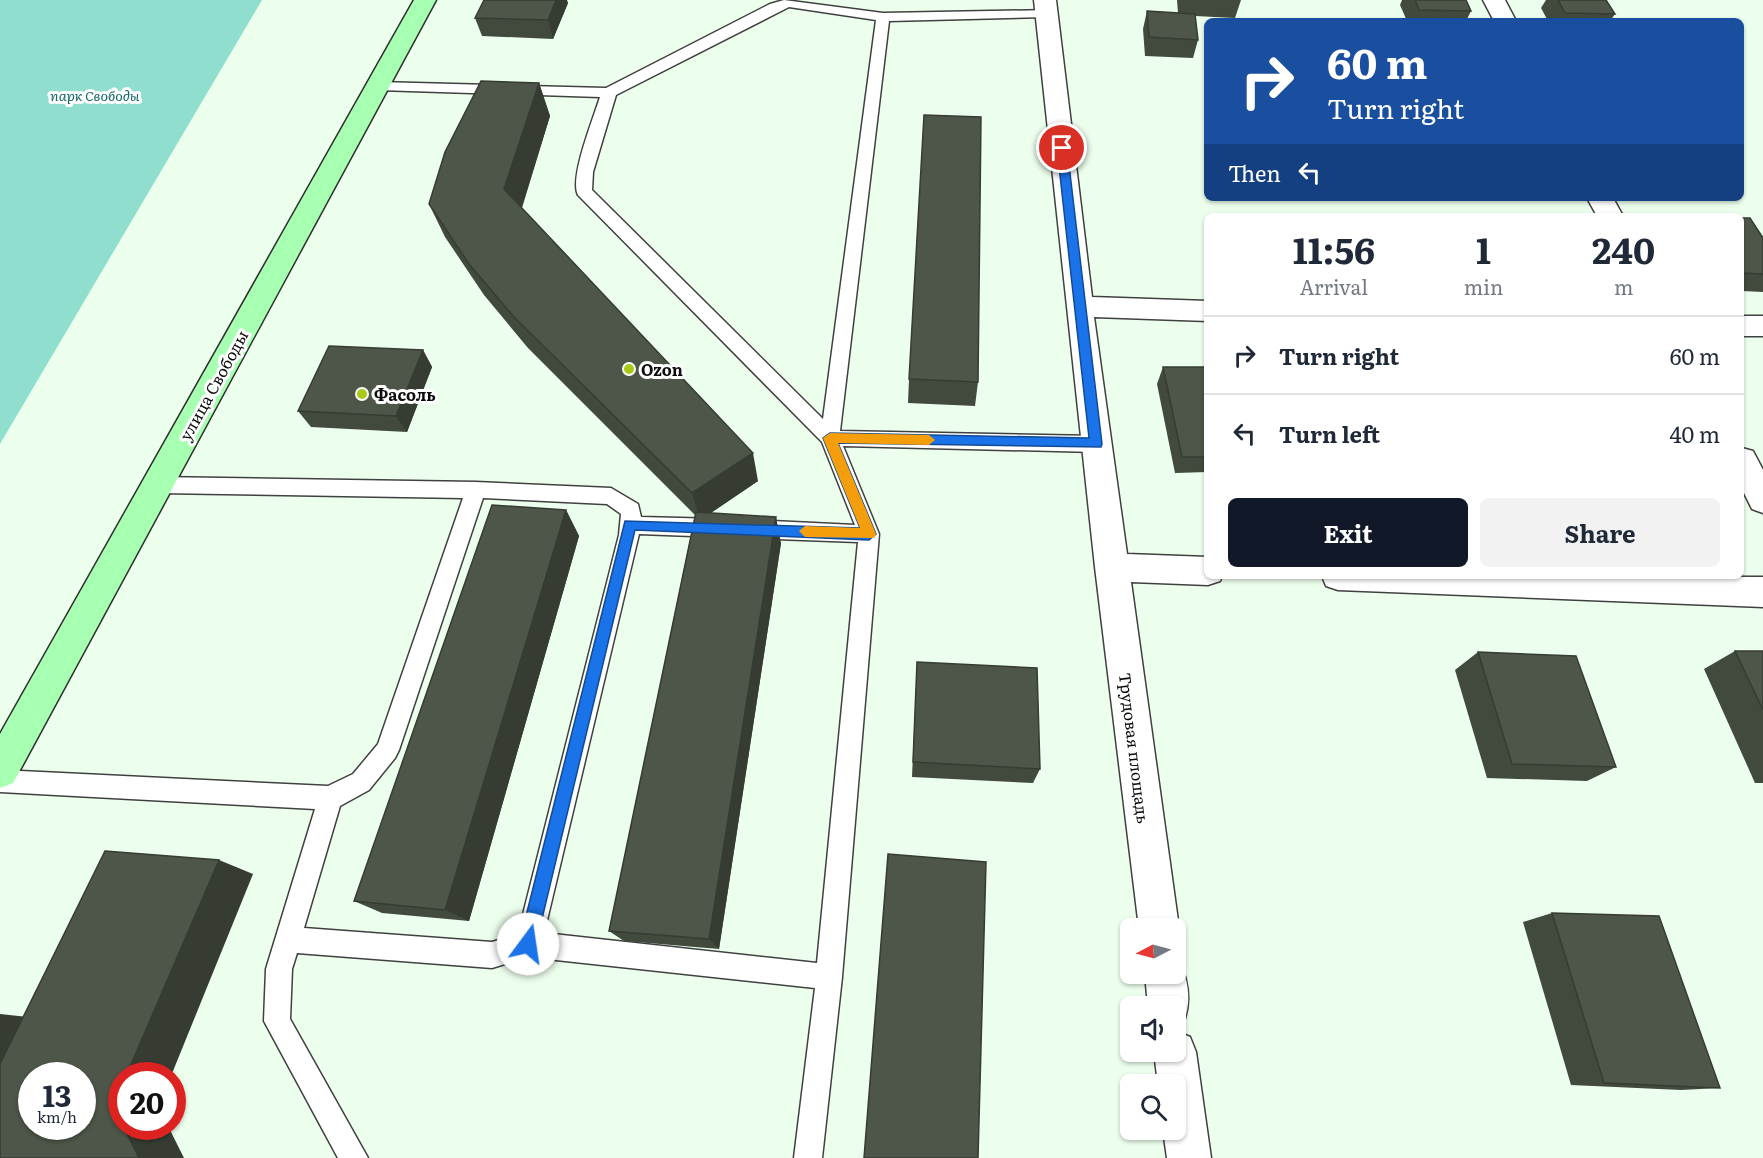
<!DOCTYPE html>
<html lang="en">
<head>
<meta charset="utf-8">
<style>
	body { margin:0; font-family:Literata,serif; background:#f2f2f3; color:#1f2937; height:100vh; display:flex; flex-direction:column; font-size:22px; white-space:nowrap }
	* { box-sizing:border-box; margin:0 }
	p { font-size:20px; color:#747a83 }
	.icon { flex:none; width:33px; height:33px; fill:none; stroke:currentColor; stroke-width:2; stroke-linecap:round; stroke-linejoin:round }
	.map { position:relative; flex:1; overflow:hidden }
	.details { position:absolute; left:1204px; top:213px; width:540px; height:366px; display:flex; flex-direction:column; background:#fff; border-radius:9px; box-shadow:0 2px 4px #0004 }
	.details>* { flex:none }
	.guide { position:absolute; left:1204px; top:18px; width:540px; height:183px; border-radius:9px; box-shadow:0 2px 4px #0004; background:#1a4fa0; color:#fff; overflow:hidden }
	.needle { width:39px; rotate:264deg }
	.buttons { position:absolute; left:1120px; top:918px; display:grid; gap:12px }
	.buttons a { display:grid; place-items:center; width:66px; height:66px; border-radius:9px; background:#fff; box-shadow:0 2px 4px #0004; font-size:30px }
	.speed { position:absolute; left:18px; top:1062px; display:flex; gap:12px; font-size:30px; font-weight:700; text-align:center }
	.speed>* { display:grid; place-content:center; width:78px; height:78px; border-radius:50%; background:#fff; box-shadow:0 2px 4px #0004; line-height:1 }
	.speed small { font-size:15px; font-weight:400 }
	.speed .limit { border:9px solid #d22; background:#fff; color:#111 }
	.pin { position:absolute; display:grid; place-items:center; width:51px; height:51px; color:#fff; margin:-26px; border:3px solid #fff; border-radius:50%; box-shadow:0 2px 6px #0007 }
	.me { position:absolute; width:66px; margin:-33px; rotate:14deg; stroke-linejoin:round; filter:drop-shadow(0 0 4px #0008) }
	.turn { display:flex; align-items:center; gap:21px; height:126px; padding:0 24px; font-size:27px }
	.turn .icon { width:78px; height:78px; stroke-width:2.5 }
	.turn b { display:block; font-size:42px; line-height:51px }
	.then { display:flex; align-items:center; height:57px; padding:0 24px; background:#0003; gap:12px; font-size:22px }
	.eta { display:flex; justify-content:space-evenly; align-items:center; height:102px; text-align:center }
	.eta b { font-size:36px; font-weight:700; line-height:42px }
	.primary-button { display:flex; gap:12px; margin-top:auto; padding:12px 24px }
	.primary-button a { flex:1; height:69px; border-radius:9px; background:#111827; color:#fff; font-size:24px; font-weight:700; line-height:69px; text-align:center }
	.primary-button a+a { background:#f2f2f3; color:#1f2937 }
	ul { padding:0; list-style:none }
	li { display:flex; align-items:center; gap:18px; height:78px; padding:0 24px; border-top:2px solid #e0e1e3 }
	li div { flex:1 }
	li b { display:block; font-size:22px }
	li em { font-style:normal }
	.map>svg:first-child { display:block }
	.forest { fill:#90dfce }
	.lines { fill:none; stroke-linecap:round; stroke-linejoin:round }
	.service-casing { stroke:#404040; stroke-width:3 }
	.minor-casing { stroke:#404040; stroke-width:3 }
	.secondary-casing { stroke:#2f2f2f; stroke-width:3 }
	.service { fill:#fff; fill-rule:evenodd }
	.minor { fill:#fff; fill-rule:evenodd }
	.secondary { fill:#a7ffb2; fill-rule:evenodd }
	.wall { fill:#424a3e }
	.shaded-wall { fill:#363c32 }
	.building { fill:#4d5648; stroke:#363c32; stroke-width:1.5; fill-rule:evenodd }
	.route { fill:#1a73e8; stroke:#114b97; stroke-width:1.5 }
	.slow { fill:#f59e0b }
	.poi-dot { fill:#a8c918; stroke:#fff; stroke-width:2 }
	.labels { text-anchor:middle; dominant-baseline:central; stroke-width:6; stroke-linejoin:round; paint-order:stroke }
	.far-park-label { font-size:14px; font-style:italic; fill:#17686a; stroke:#fff }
	.poi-label { font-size:16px; font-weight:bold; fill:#0d0d0d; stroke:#fff; text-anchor:start }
	.street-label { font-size:16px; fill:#0d0d0d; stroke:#fff }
</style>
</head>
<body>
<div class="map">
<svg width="1763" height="1158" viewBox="0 0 1763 1158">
	<rect width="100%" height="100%" fill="#ecffed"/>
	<polygon class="forest" points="0,0 262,0 0,444"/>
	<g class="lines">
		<defs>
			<path id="service" d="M784,0l99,13 169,-3 2,3 -7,4 -158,4 -49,410 256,5 7,3 3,5 -3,5 -7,3 -253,-6 36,88 -37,443 -20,181h-28l21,-170 -287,-31 -36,11 -195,-15 -5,16 -2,50 78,139h-30l-74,-137 2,-52 49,-160 -315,-17v-22l328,16 25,-12 25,-30 85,-246 -305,-5 -7,-2 -3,-6 3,-6 7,-2 318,5 135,6 27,16 3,13 78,2 7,3 3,6 -3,6 -7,3 -80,-3 -95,399 273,30 41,-421 -108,-4 -7,-3 -3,-6 3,-6 7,-3 105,5 -33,-83 -244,-247c-9,-17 16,-78 22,-98l-222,-7 -7,-4 7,-4 228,6 164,-84zM789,7l87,13 -53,399 -231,-229 1,-18 23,-77zM483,498l124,6 14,10 -2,21 -101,399 -26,8 -188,-14 36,-122 29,-16 26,-32 4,-8z"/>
			<g id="minor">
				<polygon points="1034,0 1056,0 1092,297 1208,301 1208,321 1094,317 1127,554 1208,557 1208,576 1222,576 1220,581 1208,585 1131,582 1179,928 1176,935 1176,928 1139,928 1095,567"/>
				<polygon points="1483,0 1505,0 1516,21 1494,21"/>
				<polygon points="1587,198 1613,198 1623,216 1597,216"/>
				<rect x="1742" y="316" width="21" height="20"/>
				<polygon points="1742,448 1753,451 1763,470 1763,513 1752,509 1742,489"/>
				<polygon points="1322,576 1763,577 1763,607 1338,590 1326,586"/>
				<path d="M1176,958l3,2c9,20 13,40 5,61l-8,3v-18h-28l-3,-32h31z"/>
				<polygon points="1176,1031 1190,1037 1196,1052 1211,1158 1167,1158 1163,1130 1176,1130 1176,1084 1158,1084 1154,1052 1176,1052"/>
			</g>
			<polygon id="secondary" points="414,0 436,0 13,783 0,788 0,734"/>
		</defs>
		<use href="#service" class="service-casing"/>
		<use href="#minor" class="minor-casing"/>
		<use href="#secondary" class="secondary-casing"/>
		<use href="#service" class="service"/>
		<use href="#minor" class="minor"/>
		<use href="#secondary" class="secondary"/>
	</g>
	<g class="wall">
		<polygon points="1177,0 1241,0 1235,18 1195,16 1198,40 1193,58 1145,56 1143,29 1147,11 1178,13"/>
		<polygon points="1402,0 1466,0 1471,11 1466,21 1407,21 1400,5"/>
		<polygon points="1546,0 1606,0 1615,14 1610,21 1548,21 1541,8"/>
		<polygon points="568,3 553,39 482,36 475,18"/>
		<polygon points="539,83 550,116 522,208 758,481 711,513 781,543 719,949 624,941 609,931 695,515 528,348 484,295 445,237 429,204"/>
		<polygon points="1742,218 1763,238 1763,292 1742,291"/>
		<polygon points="423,350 432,367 407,432 311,427 298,411"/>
		<polygon points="1163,367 1208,367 1208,472 1175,473 1157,384"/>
		<polygon points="909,379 978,382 975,406 908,403"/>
		<polygon points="566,510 579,536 469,921 382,913 354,901"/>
		<polygon points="1735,651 1763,651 1763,783 1755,783 1704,669"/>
		<polygon points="1478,652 1616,767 1587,781 1487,778 1455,670"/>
		<polygon points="917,662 1040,769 1033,783 912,777"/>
		<polygon points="1552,913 1720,1088 1681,1090 1571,1085 1523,922"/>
	</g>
	<g class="shaded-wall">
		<polygon points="556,0 567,0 568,3 553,39 548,20"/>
		<polygon points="539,83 550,116 517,222 504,189"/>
		<polygon points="423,350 432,367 407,432 396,416"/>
		<polygon points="753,453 758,481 700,520 692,493"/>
		<polygon points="566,510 579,536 469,921 445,910"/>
		<polygon points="776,517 781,543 719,949 709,939"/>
		<polygon points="219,860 253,874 171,1076 126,1076"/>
		<polygon points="0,1014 28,1017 0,1077"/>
		<polygon points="122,1086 122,1123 113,1106"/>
		<polygon points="123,1126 168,1126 184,1158 139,1158"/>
	</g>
	<g class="building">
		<polygon points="484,0 556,0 548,20 475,18"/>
		<polygon points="1415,0 1466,0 1471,11 1419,10"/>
		<polygon points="1558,0 1606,0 1615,14 1565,13"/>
		<polygon points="1147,11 1195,14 1198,40 1149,37"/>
		<polygon points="481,81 539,83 504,189 753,453 692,493 514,317 469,264 429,204 445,152"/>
		<polygon points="924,115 981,117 978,382 909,379"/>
		<polygon points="1742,218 1750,218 1763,238 1763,274 1742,273"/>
		<polygon points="329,346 423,350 396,416 298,411"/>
		<polygon points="1163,367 1208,367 1208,457 1182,457"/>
		<polygon points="492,505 566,510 445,910 354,901"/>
		<polygon points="696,512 776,517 709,939 609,931"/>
		<polygon points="1735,651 1763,651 1763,710"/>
		<polygon points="1478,652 1576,656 1616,767 1512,764"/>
		<polygon points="917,662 1037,668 1040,769 913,762"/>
		<path d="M105,851l114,9 -93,216h-4v10l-9,20 9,17v3h1l16,32h-139v-94zM32,1076h50v50h-50z"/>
		<polygon points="888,854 986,862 978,1158 864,1158"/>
		<polygon points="1552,913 1659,916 1720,1088 1604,1083"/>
	</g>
	<polygon class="route" points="1062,145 1067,148 1102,444 1101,447 838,443 876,534 869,540 635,530 536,944 533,950 528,952 522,950 519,944 625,521 860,528 823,438 830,433 1089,438 1057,148"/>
	<polygon class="slow" points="830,433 929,435 935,440 929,445 838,443 876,534 874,538 805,537 799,531 805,526 860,528 823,438"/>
	<g class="poi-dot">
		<circle cx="629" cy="369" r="6"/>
		<circle cx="362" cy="394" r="6"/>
	</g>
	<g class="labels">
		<g class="far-park-label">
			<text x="95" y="95">парк Свободы</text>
		</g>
		<g class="poi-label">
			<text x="641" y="369">Ozon</text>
			<text x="374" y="394">Фасоль</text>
		</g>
		<g class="street-label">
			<text transform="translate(213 385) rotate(-61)">улица Свободы</text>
			<text transform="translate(1135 748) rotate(83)">Трудовая площадь</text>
		</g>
	</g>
</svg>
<div class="buttons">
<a><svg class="needle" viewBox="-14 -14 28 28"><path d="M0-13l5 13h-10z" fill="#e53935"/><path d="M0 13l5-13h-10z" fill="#747a83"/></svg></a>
<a><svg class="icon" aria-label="sound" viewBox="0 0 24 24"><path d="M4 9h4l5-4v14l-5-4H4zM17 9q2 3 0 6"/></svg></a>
<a><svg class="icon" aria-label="search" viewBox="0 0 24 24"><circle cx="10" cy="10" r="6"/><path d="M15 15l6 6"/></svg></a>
</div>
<div class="speed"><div>13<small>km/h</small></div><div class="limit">20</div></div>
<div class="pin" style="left:1062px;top:148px;background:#d93025"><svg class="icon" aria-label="arrive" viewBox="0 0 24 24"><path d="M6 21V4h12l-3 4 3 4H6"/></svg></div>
<svg class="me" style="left:528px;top:944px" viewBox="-20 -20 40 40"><circle r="19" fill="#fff"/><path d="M0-13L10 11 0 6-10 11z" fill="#1a73e8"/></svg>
<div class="guide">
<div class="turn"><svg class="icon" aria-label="right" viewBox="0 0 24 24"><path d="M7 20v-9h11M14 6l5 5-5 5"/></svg><div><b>60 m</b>Turn right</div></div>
<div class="then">Then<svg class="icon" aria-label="left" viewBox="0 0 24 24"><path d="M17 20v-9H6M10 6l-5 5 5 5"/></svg></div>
</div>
<section class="details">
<div class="eta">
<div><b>11:56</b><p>Arrival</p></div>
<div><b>1</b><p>min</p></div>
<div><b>240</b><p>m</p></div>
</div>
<ul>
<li><svg class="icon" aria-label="right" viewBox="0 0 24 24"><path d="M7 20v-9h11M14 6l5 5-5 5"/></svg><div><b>Turn right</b></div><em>60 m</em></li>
<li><svg class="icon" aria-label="left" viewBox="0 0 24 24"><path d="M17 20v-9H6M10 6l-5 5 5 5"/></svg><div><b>Turn left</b></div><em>40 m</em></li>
</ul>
<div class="primary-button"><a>Exit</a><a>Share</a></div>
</section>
</div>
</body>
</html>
